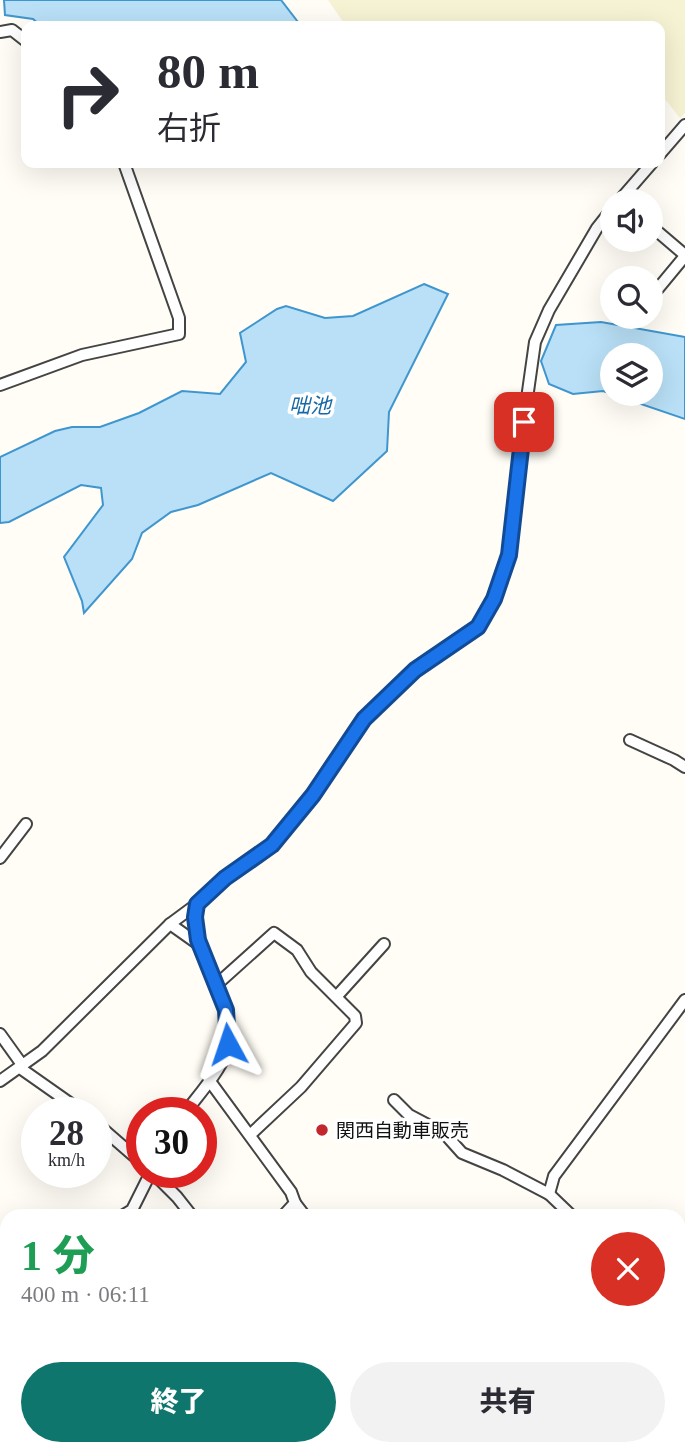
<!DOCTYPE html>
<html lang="ja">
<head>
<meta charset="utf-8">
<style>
	body { margin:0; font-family:"Times New Roman","Noto Sans JP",serif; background:#f2f2f3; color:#2b2b33; height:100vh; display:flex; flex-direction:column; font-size:26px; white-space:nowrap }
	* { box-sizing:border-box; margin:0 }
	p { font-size:23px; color:#7c7c81 }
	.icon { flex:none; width:38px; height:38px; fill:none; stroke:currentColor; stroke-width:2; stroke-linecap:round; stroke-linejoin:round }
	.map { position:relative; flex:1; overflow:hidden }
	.sheet { position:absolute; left:0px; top:1209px; width:686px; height:247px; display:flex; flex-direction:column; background:#fff; border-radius:21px 21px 0 0; box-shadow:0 7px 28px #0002 }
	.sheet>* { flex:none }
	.hud { position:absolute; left:21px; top:21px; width:644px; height:147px; border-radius:14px; box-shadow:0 7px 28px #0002; background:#fff; color:#2b2b33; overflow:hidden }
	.controls { position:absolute; left:600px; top:189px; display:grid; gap:14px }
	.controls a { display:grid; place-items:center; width:63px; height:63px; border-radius:50%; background:#fff; box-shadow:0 7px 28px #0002; font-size:35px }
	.speed { position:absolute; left:21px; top:1097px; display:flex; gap:14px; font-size:35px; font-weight:700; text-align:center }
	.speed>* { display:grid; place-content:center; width:91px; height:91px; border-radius:50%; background:#fff; box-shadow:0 7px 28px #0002; line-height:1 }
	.speed small { font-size:18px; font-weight:400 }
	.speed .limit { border:10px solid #d22; background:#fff; color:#111 }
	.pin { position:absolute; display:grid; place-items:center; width:60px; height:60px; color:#fff; margin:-30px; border-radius:14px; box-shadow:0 4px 10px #0006 }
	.me { position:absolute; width:77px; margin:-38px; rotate:355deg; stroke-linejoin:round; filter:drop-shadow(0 0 5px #0008) }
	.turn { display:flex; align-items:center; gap:24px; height:147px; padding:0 21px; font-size:32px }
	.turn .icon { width:91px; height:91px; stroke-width:2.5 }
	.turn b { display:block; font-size:49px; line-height:60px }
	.round { display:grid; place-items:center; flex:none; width:74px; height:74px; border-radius:37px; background:#f2f2f3 }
	.headline { display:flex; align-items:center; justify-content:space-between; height:119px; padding:0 21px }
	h1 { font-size:42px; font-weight:800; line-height:52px; color:#1e9e55 }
	.action { display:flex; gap:14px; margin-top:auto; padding:14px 21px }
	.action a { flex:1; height:80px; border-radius:42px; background:#0f766e; color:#fff; font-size:28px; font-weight:800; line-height:80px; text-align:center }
	.action a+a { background:#f2f2f3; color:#2b2b33 }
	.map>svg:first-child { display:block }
	.farmland { fill:#f6f3d4 }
	.water { fill:#b9e0f7; stroke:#3f96cf; stroke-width:2; fill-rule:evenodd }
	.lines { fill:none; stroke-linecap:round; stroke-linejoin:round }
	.street-casing { stroke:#444; stroke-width:14 }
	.street { stroke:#fff; stroke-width:10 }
	.route-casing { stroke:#114b97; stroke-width:18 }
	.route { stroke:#1a73e8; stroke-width:12 }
	.poi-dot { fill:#c4262e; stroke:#fff; stroke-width:2.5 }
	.labels { text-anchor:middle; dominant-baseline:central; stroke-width:7; stroke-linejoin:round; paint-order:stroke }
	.poi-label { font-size:19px; fill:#111; stroke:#fff; text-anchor:start }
	.water-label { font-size:21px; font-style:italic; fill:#1768a6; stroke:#fff }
</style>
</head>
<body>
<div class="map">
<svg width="685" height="1455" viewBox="0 0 685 1455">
	<rect width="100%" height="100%" fill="#fffdf5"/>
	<polygon class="farmland" points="328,0 685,0 685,113 680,118 660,93 660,26 346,26"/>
	<g class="water">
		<polygon points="4,0 281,0 301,26 41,26 33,19 5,15"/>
		<polygon points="424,284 448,294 389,412 387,451 333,501 271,473 198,505 171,512 142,533 132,559 84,613 82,601 64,557 103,505 101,488 81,485 9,522 0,523 0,457 55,431 72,427 100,427 139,413 182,391 220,394 246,362 240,333 277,309 286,306 325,318 353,316"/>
		<path d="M601,322l84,15v82l-82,-28 -30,3 -24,-10 -8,-23 15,-36zM612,355h39v39h-39z"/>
		<polygon points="7,1318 7,1426 0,1428 0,1320"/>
		<polygon points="116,1449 361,1449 363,1455 108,1455"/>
	</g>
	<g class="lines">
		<defs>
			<g id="street">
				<polyline points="0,32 12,30 26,41"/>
				<polyline points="660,154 685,125"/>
				<polyline points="619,201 652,163"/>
				<polyline points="651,226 685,255"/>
				<polyline points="656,291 685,256"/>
				<polyline points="0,385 82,355 179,334 179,318 124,163"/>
				<polyline points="630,740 674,760 685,767"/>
				<polyline points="0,858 26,824"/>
				<polyline points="170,924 201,946"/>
				<polyline points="215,986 274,933 297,950 311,972 355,1016 356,1023 301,1087 250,1135"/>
				<polyline points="337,996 384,944"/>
				<polyline points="0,1034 23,1066"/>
				<polyline points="20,1068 84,1113"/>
				<polyline points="209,1080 291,1192 295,1203 283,1216"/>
				<polyline points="0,1081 42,1051 170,924 197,904 225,878 272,845 313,795 364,719 415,670 478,627 494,599 509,555 520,448 535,342 549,310 597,228 612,209"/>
				<polyline points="394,1100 409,1115 445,1134 462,1153 503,1170 549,1194 572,1216"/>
				<path d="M185,1113c11,-15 35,-42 40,-58 18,-50 -37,-99 -28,-151"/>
				<polyline points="96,1123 142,1163"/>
				<polyline points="152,1172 177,1197 192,1216"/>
				<polyline points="549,1194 554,1176 685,1000"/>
				<polyline points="295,1203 305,1216"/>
				<polyline points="122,1216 132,1210 151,1172"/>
				<polyline points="0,1239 7,1248"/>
				<polyline points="679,1287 685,1291"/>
				<polyline points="0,1296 7,1293"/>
				<polyline points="679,1321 685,1313"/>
				<polyline points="579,1455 583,1449"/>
			</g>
		</defs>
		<use href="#street" class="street-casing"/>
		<use href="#street" class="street"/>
	</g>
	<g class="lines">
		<defs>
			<polyline id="route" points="228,1044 226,1010 198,940 195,917 197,904 225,878 272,845 313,795 364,719 415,670 478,627 494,599 509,555 524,422"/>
		</defs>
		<use href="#route" class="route-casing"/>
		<use href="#route" class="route"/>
	</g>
	<circle class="poi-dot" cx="322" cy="1130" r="7"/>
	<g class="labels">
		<g class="poi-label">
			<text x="336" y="1130">関西自動車販売</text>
		</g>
		<g class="water-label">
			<text x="310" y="406">咄池</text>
		</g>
	</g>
</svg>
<div class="controls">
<a><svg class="icon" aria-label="sound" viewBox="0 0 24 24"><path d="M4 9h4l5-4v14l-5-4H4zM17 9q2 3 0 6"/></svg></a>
<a><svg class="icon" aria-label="search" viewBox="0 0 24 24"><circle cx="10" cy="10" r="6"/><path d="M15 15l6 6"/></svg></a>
<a><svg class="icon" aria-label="layers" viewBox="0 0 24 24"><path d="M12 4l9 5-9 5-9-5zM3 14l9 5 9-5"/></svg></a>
</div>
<div class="speed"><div>28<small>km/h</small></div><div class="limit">30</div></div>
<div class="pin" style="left:524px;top:422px;background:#d93025"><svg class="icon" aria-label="arrive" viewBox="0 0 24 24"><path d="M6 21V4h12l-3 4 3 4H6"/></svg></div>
<svg class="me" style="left:228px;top:1044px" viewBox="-20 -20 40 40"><path d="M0-17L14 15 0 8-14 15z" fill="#1a73e8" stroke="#fff" stroke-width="4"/></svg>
<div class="hud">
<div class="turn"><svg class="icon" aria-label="right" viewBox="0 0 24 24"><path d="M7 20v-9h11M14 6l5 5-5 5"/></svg><div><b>80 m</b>右折</div></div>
</div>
<section class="sheet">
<div class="headline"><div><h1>1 分</h1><p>400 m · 06:11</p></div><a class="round" style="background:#d93025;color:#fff"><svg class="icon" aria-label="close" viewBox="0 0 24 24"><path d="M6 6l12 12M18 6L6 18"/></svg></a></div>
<div class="action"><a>終了</a><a>共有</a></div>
</section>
</div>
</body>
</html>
